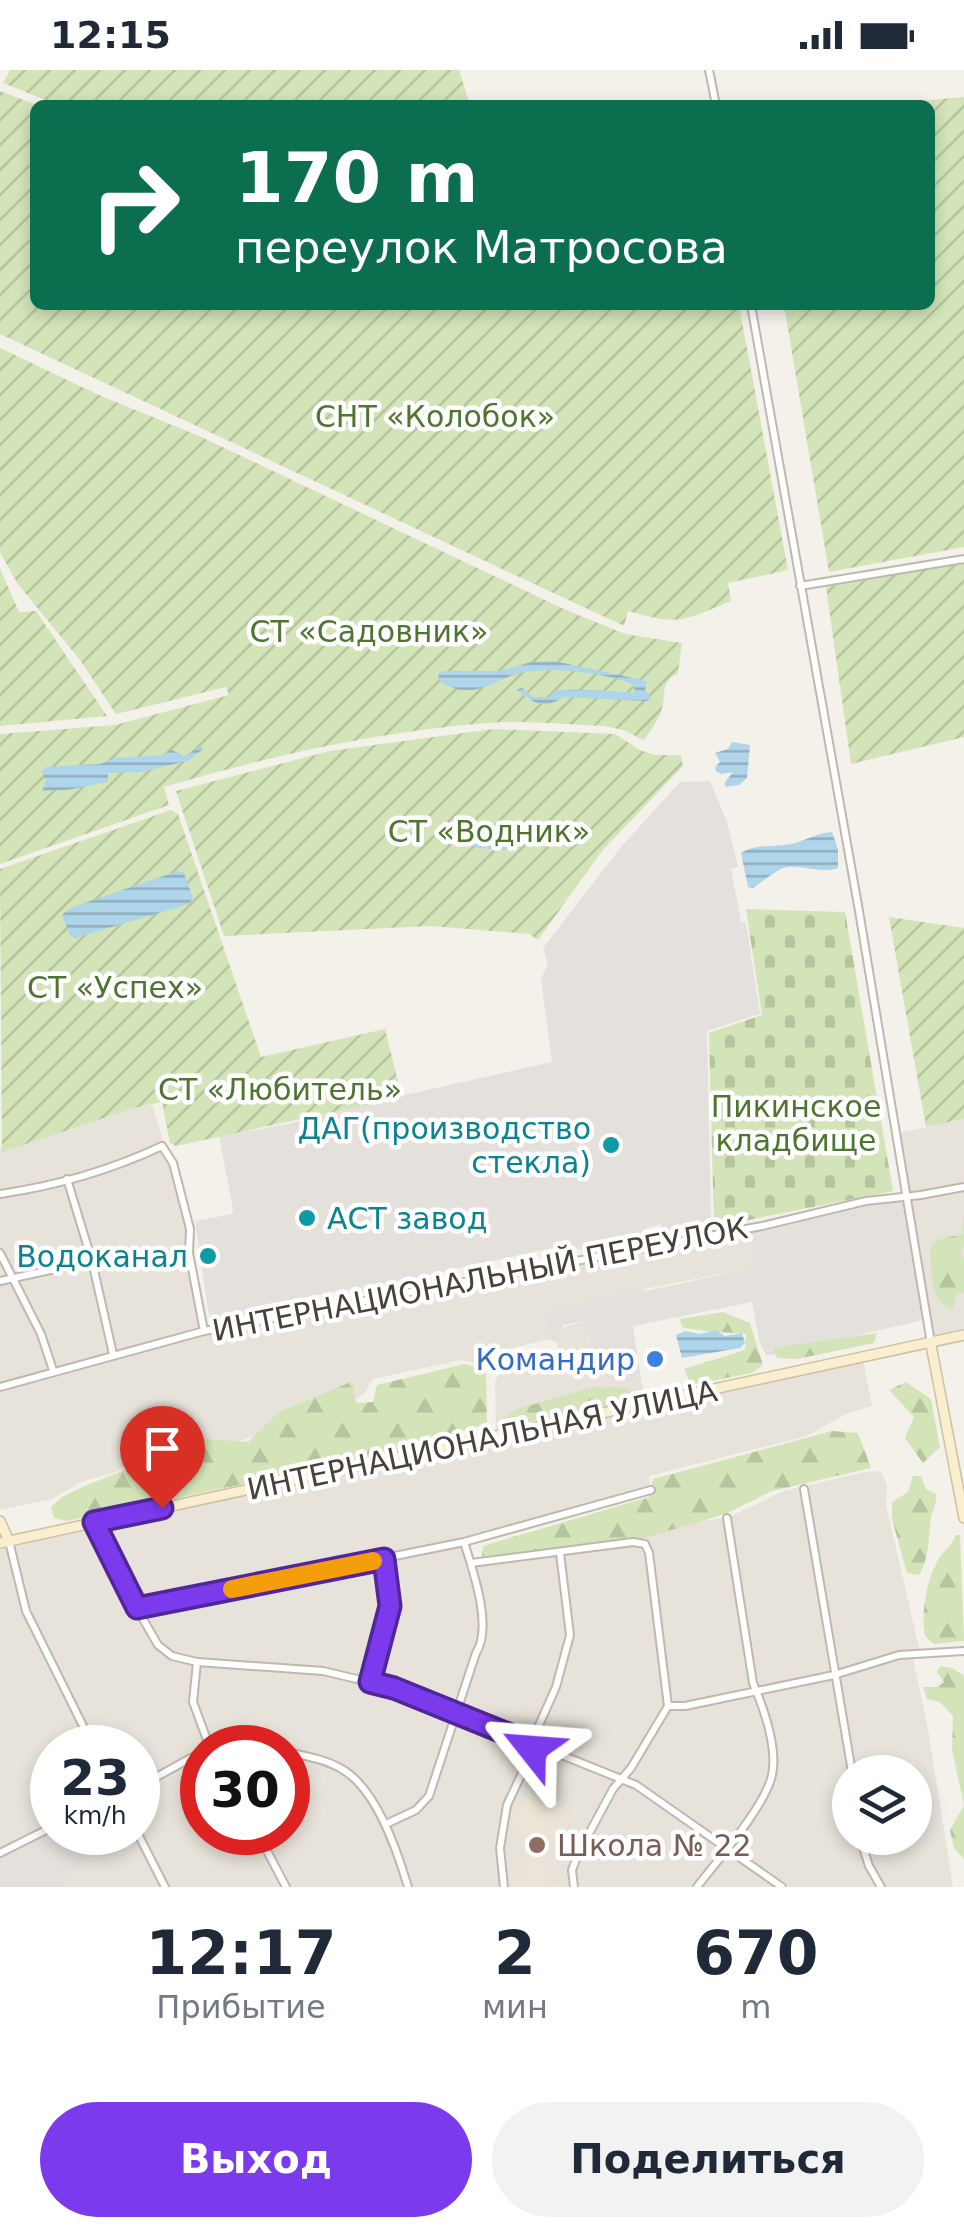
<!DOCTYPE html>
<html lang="ru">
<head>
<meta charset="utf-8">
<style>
	body { margin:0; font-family:"DejaVu Sans",sans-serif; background:#f2f2f3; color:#1f2937; height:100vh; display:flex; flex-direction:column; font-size:38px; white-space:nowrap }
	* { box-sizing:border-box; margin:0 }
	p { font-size:32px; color:#747a83 }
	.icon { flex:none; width:55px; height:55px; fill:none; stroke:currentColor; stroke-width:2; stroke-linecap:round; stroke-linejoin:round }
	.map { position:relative; height:1817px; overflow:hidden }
	.sheet { display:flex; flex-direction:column; background:#fff; flex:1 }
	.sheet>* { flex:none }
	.hud { position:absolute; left:30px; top:30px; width:905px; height:210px; border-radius:15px; box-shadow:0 5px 15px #0003; background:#0b6e4f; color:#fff; overflow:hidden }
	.controls { position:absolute; left:832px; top:1685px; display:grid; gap:20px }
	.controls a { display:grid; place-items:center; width:100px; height:100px; border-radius:50%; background:#fff; box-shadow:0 5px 15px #0003; font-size:50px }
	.speed { position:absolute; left:30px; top:1655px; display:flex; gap:20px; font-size:50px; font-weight:700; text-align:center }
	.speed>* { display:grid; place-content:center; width:130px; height:130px; border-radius:50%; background:#fff; box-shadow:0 5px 15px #0003; line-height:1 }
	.speed small { font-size:25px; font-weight:400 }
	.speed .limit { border:15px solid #d22; background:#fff; color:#111 }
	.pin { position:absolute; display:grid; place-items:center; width:85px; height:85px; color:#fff; margin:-102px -42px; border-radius:50% 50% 50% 0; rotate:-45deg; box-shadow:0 0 10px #0007 }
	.pin .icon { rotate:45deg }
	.me { position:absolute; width:110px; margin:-55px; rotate:298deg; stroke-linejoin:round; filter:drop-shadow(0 0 8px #0008) }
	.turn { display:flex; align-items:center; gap:35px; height:210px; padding:0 40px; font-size:45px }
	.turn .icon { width:130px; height:130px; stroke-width:2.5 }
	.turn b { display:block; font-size:70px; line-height:85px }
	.eta { display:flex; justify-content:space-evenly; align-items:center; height:170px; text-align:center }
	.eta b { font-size:60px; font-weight:700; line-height:70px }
	.button { display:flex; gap:20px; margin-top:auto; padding:20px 40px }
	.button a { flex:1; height:115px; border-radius:60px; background:#7c3aed; color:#fff; font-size:40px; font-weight:700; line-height:115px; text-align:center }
	.button a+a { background:#f2f2f3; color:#1f2937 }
	.status { display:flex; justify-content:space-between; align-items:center; height:70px; padding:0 50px; background:#fff; direction:ltr }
	.status svg { height:28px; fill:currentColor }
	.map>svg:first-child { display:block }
	.residential { fill:#e8e3da; fill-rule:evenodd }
	.industrial { fill:#e4e0dc }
	.education { fill:#ece5d7 }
	.forest { fill:url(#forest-firs) }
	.cemetery { fill:url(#cemetery-stones) }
	.garden { fill:url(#garden-furrows) }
	.water { fill:url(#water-rules) }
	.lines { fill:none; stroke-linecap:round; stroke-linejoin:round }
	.street-casing { stroke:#bfb8af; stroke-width:10 }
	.secondary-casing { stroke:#cfc09f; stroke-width:12 }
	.street { stroke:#fff; stroke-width:6 }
	.secondary { stroke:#faeed0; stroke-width:9 }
	.route-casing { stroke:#51269a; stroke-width:25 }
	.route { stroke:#7c3aed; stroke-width:18 }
	.slow { stroke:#f59e0b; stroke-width:18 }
	.culture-dot { fill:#0f9aa8; stroke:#fff; stroke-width:4 }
	.shop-dot { fill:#3f7fe0; stroke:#fff; stroke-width:4 }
	.education-dot { fill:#8d6e63; stroke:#fff; stroke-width:4 }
	.labels { text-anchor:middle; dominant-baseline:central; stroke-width:9; stroke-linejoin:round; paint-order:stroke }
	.park-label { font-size:30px; fill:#4e7532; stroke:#fff }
	.culture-label { font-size:30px; fill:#0d838f; stroke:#fff; text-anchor:end }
	.street-label { font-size:30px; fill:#48423a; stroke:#fff }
	.shop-label { font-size:30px; fill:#366cbe; stroke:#fff; text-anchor:end }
	.education-label { font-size:30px; fill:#785e54; stroke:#fff; text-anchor:start }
</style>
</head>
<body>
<div class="status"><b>12:15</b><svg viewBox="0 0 49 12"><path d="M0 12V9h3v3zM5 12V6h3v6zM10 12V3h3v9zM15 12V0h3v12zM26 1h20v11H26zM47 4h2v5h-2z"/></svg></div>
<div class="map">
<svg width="964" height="1817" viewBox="0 0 964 1817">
	<defs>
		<pattern id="forest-firs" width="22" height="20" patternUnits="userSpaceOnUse" patternTransform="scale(2.5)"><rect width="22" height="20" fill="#d3e4b8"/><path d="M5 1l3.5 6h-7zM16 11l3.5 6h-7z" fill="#b7c59f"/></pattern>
		<pattern id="cemetery-stones" width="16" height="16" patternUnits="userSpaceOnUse" patternTransform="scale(2.5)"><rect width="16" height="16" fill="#d3e4b8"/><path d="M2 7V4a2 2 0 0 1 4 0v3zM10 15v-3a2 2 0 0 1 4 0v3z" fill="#b7c59f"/></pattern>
		<pattern id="garden-furrows" width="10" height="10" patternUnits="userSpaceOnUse" patternTransform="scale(2.5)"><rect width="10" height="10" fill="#d3e4b8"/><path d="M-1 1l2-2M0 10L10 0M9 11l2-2" fill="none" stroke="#b7c59f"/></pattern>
		<pattern id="water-rules" width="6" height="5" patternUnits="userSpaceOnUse" patternTransform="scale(2.5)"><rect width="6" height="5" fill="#aed5ea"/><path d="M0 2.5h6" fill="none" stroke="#90aebf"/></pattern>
	</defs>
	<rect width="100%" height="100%" fill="#f4f1eb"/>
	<g class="residential">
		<polygon points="152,1035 188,1149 189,1183 204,1261 750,1158 756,1191 745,1199 544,1239 550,1269 508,1279 487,1295 461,1290 373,1309 365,1323 356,1329 239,1371 140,1389 115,1402 81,1412 52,1429 0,1440 0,1075 2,1081 134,1038"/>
		<polygon points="964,1049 964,1265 931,1275 895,1064"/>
		<path d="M586,1251l14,48 5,7 37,9 7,19 214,-45 9,47 -26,8 -39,22 -158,40 2,14 -186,51 6,21 170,-20 11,-9 33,-10 42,-5 57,-27 80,-19 16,-1 7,13 -1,21 34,147 -8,1 17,81 24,153h-888l-2,-3 23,-23 -9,-28 61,-1v-84h-86v79l-52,26v-332l9,19 487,-104 -1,-54 3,-7 61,-14 -2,-18 4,-15zM202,1678h86v84h-86zM850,1702h65v66h-65z"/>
	</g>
	<g class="industrial">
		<polygon points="710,711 727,752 738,797 731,799 741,852 746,852 760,944 707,961 711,1150 665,1163 661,1154 644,1159 638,1168 585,1180 564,1177 547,1179 415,1208 415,1213 351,1225 349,1219 341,1220 297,1229 297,1235 210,1252 195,1151 232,1144 233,1140 219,1066 289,1054 324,1043 552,992 541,909 548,894 543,878 621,777 680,712"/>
		<polygon points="906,1127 928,1249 767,1286 760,1274 752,1232 633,1256 642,1315 605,1306 596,1290 586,1251 563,1255 557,1273 550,1269 544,1239 640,1219 647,1221 745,1199 755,1191 750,1158 866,1131"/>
		<polygon points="52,1757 52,1762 77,1763 86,1791 64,1813 65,1817 0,1817 0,1783"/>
	</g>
	<polygon class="education" points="529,1722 569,1742 545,1786 548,1817 510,1817 525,1814 523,1765 509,1756"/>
	<g class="forest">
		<path d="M964,1143v32l-4,7 4,7v33l-8,3 -3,14c-24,-4 -21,-40 -23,-61l7,-8 25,-6z"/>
		<path d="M723,1242l27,11 13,42 -11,8 -61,12 -7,-16 61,-19 1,-16c-21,-2 -43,-2 -64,-7l-2,-8z"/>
		<polygon points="877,1263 874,1273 797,1289 777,1288 773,1278"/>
		<polygon points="465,1294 486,1300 487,1354 378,1386 67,1451 54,1448 51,1437 62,1427 87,1415 204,1369 248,1372 279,1342 353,1311 356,1333 373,1332 377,1315"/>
		<polygon points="906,1312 931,1329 940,1377 923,1393 905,1368 914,1347 889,1320"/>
		<polygon points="594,1317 628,1318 631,1323 625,1332 504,1356 504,1348 517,1339"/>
		<polygon points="832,1361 858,1363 871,1398 772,1421 725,1444 641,1469 559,1480 482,1486 483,1476 649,1427 653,1409"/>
		<path d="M913,1406h8l5,13 10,5c1,10 -3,14 -5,24 -3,21 -1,38 -12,57l-12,-2 -15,-54v-17l16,-10z"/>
		<path d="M956,1465h4l4,106 -30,3 -9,-8c-4,-22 1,-54 12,-74 5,-11 15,-15 19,-27z"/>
		<polygon points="940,1596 952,1598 964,1606 964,1789 954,1778 950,1760 964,1735 952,1680 953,1646 940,1632 927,1629 923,1617 937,1617 944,1612 937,1602"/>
	</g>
	<polygon class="cemetery" points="746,839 845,842 893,1121 714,1157 709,963 762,945"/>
	<g class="garden">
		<polygon points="10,0 459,0 470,35 58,35 3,13"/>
		<path d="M0,21l37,14 -2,200h704l49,265 -60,13 3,18c-49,20 -51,25 -103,10l-4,15 -624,-292z"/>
		<polygon points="964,27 964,477 829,502 784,235 930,235 930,35 876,35"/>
		<path d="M0,278l99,47 100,41 367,174 59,24 57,9 -4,30c-19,10 -11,19 -16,36 -3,11 -12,22 -18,31l-21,-10 -18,-4c-38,-1 -78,-6 -116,-3 -110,8 -219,33 -325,64l5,18 -169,59v-130l115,-9 114,-30 -3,-8 -110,27 -36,-54 -63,-77 -17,-31z"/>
		<polygon points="964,491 964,667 851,694 826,517"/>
		<polygon points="0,499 19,542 36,541 107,646 0,656"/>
		<polygon points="493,659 615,664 640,680 655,685 681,685 683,696 602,781 538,870 529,864 431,856 224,866 176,721 330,681"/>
		<polygon points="171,740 178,744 261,987 385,959 402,1027 176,1076 170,1073 162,1032 134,1038 2,1082 0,799"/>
		<polygon points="889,847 964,858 964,1049 926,1057"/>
	</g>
	<g class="water">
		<path d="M554,591l93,20 -2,9 6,8 -4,3 -84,-4c-20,14 -29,5 -47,-7l6,-2 11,9h16c2,-2 3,-5 6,-6 9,-3 67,0 77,2l3,-2 -2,-7c-28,-11 -77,-17 -107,-12 -34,5 -52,33 -88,8l1,-7 5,-2h56l31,-9z"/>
		<polygon points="732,672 750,675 747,708 739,715 725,717 725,712 733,702 721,704 716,701 715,697 720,692 715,683 728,679"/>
		<polygon points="201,676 203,679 190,690 142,702 108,703 108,712 67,720 42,721 46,711 42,701 46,697 100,694 115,688 161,685 172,680 184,686"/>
		<path d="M463,754l19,5 39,-1 4,13 -4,7c-22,4 -44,0 -66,-5l-6,-14z"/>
		<path d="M832,762l6,17v19c-18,7 -41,-6 -57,1 -10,5 -18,12 -28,19l-5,-1 -7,-34c14,-9 34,-6 50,-9 14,-3 25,-11 41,-12z"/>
		<polygon points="178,801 184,803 193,828 189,834 75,868 70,865 62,845 70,838"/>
		<polygon points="716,1260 725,1266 742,1263 745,1273 740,1278 682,1288 676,1265 685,1261 700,1264"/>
	</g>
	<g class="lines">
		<defs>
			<g id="street">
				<polyline points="709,0 716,35"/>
				<polyline points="751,235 859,841 931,1273"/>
				<polyline points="800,516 964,489"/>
				<polyline points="67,1109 92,1191 113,1284"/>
				<path d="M0,1124c55,-8 113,-25 162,-48l11,17 17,66 -1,24 15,78"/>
				<polyline points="0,1183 41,1264 53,1300"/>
				<polyline points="0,1211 92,1191 189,1183"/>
				<polyline points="0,1317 204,1261 762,1156 866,1131 921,1125 964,1117"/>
				<polyline points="804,1419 852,1702"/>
				<polyline points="94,1453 143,1549 158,1575 172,1586 197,1592 323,1601 395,1618 636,1715 782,1817"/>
				<polyline points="9,1471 26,1541 94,1678"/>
				<polyline points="471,1493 633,1472 645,1474 649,1483 668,1636 631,1698 613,1719 578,1784 572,1800 574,1817"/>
				<polyline points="137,1538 464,1472 651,1420"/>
				<polyline points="197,1592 193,1632 210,1678"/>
				<polyline points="370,1612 390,1536 384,1489"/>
				<polyline points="668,1636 685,1636 834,1605 899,1585 964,1581"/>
				<polyline points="210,1678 235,1672 269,1678"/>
				<path d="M288,1682c17,4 36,7 52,16 36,19 57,82 68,119"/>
				<polyline points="138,1717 202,1682"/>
				<path d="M386,1754l30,-14 13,-14 47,-143c17,-26 -3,-82 -12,-111"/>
				<polyline points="137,1762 165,1817"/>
				<polyline points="257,1762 286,1817"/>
				<polyline points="860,1768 869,1796 881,1817"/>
				<polyline points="0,1783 52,1757"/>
				<polyline points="504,1817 500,1778 507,1735 531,1684 531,1673 556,1617 570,1565 560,1483"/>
				<path d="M697,1817c20,-26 69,-82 75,-112 6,-28 -8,-66 -19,-92l-26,-165"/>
			</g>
			<g id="secondary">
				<polyline points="931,1275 964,1448"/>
				<polyline points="0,1451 9,1471"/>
				<polyline points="0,1473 964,1265"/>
			</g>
		</defs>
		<use href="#street" class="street-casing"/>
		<use href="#secondary" class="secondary-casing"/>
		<use href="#street" class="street"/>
		<use href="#secondary" class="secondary"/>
	</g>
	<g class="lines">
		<defs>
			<polyline id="route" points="162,1438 94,1452 137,1538 384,1489 390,1536 370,1612 394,1618 530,1673 532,1679"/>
		</defs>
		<use href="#route" class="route-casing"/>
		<use href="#route" class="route"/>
		<polyline class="slow" points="232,1519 373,1491"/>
	</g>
	<g class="culture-dot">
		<circle cx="611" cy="1075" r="10"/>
		<circle cx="307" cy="1148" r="10"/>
		<circle cx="208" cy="1186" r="10"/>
	</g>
	<circle class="shop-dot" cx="655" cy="1289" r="10"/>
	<circle class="education-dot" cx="537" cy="1775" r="10"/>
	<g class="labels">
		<g class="park-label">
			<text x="435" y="346">СНТ «Колобок»</text>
			<text x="369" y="561">СТ «Садовник»</text>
			<text x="489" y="761">СТ «Водник»</text>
			<text x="115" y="917">СТ «Успех»</text>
			<text x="280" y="1019">СТ «Любитель»</text>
			<text x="796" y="1036">Пикинское<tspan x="796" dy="34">кладбище</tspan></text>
		</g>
		<g class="culture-label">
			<text x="591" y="1058">ДАГ(производство<tspan x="591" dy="34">стекла)</tspan></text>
			<text x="327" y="1148" text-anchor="start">АСТ завод</text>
			<text x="188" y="1186">Водоканал</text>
		</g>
		<g class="street-label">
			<text transform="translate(480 1209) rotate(-11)">ИНТЕРНАЦИОНАЛЬНЫЙ ПЕРЕУЛОК</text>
			<text transform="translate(482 1370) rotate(-12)">ИНТЕРНАЦИОНАЛЬНАЯ УЛИЦА</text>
		</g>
		<g class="shop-label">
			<text x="635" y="1289">Командир</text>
		</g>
		<g class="education-label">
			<text x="557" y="1775">Школа № 22</text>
		</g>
	</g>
</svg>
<div class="controls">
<a><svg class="icon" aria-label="layers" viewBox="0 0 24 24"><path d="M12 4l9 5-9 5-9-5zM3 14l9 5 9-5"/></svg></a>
</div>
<div class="speed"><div>23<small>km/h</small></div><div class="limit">30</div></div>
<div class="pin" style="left:162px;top:1438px;background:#d93025"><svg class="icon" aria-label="arrive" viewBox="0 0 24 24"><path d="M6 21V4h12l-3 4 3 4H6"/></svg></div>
<svg class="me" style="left:532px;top:1679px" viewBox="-20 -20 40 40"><path d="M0-17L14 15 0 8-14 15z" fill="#7c3aed" stroke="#fff" stroke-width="4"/></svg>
<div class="hud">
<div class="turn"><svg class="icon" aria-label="right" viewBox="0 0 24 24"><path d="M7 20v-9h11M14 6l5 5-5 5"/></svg><div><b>170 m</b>переулок Матросова</div></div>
</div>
</div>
<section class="sheet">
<div class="eta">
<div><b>12:17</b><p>Прибытие</p></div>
<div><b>2</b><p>мин</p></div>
<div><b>670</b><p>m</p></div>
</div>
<div class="button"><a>Выход</a><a>Поделиться</a></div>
</section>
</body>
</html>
